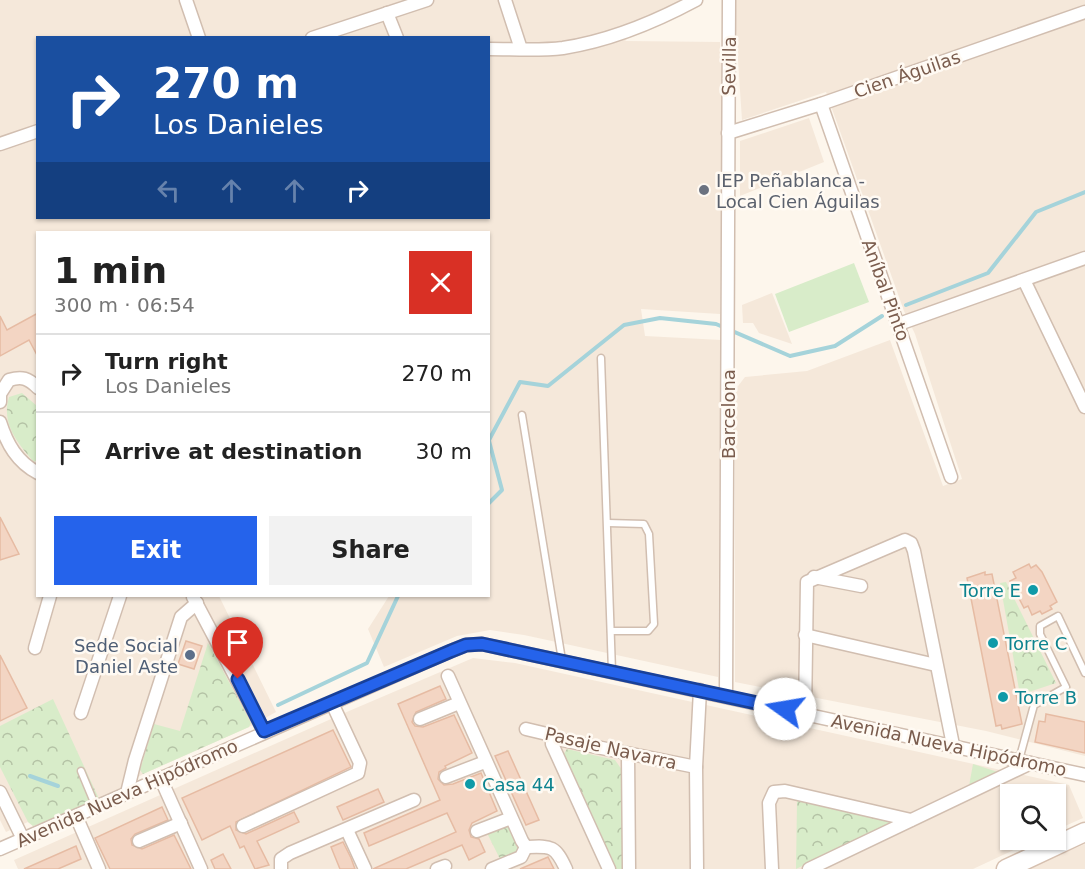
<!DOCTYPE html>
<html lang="en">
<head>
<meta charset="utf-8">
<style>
	body { margin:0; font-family:"DejaVu Sans",sans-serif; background:#f2f2f2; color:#222; height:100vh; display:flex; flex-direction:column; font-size:22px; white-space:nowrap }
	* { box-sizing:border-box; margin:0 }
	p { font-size:20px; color:#767676 }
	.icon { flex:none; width:33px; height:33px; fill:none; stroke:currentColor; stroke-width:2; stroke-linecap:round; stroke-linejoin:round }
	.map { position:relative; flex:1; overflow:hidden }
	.sheet { position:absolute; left:36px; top:231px; width:454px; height:366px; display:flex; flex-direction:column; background:#fff; border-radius:0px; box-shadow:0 2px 4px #0004 }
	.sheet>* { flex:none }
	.guide { position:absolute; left:36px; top:36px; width:454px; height:183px; border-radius:0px; box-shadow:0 2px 4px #0004; background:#1a4fa0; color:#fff; overflow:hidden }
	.buttons { position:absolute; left:1000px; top:784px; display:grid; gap:12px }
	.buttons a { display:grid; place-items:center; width:66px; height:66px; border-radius:0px; background:#fff; box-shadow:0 2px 4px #0004; font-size:30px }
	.pin { position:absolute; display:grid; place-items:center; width:51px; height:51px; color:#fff; margin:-62px -26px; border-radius:50% 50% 50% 0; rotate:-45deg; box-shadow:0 0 6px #0007 }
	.pin .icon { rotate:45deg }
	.me { position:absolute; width:66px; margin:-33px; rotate:283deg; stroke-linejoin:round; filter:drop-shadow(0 0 4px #0008) }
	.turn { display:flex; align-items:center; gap:21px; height:126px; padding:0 18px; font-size:27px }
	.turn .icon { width:78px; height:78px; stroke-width:2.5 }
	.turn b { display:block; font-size:42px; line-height:51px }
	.lanes { display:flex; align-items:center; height:57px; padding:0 18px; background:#0003; justify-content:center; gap:30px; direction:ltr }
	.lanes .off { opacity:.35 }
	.round { display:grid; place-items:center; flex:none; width:63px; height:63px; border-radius:0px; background:#f2f2f2 }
	.summary { display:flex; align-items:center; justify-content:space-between; height:102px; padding:0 18px }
	h1 { font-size:36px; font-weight:600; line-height:45px }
	.action { display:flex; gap:12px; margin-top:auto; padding:12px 18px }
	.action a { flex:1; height:69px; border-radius:0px; background:#2563eb; color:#fff; font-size:24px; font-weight:600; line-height:69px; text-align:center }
	.action a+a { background:#f2f2f2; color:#222 }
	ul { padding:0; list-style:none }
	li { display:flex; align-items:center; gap:18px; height:78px; padding:0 18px; border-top:2px solid #e0e0e0 }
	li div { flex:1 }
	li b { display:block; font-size:22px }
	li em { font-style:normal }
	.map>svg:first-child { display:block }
	.residential { fill:#f5e8da; fill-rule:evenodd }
	.grass { fill:#d8ecc9 }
	.park { fill:url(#park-crowns) }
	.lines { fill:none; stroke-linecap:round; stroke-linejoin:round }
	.stream { stroke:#a5d3da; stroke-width:4 }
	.building { fill:#f3d5c3; stroke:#e6bba3; stroke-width:1.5 }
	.service-casing { stroke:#d1beb0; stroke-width:9 }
	.minor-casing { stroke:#d1beb0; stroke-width:15 }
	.secondary-casing { stroke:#d6c0b0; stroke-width:21 }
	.service { stroke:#fff; stroke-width:6 }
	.minor { stroke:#fff; stroke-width:12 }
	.secondary { stroke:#fff; stroke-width:18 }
	.route-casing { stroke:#184099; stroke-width:15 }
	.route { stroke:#2563eb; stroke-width:10 }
	.worship-dot { fill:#6b7280; stroke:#fffaf3; stroke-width:2 }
	.culture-dot { fill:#0f9aa8; stroke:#fffaf3; stroke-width:2 }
	.service-dot { fill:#5c6f8a; stroke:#fffaf3; stroke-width:2 }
	.labels { text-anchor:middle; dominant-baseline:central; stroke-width:5; stroke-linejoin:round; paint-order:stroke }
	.street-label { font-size:18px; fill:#7a5c4d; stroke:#fffaf3 }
	.worship-label { font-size:18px; fill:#5b616d; stroke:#fffaf3; text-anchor:start }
	.culture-label { font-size:18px; fill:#0d838f; stroke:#fffaf3; text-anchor:start }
	.service-label { font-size:18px; fill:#4e5e75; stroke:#fffaf3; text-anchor:end }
</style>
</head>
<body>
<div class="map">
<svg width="1085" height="869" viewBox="0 0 1085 869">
	<defs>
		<pattern id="park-crowns" width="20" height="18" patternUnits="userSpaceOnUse" patternTransform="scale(1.5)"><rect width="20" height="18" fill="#d8ecc9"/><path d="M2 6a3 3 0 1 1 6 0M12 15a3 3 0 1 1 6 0" fill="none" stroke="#b4c2a5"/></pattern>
	</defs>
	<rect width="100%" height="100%" fill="#fdf6ec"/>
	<g class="residential">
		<path d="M0,0h682l-33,16 -24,25 95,1 3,84 -3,188 -79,-5 4,27 76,4 -3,337 -194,-42 -34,-5 -33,6 -73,31 -16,-38 21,-33h100v-364h-451v364h181l57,116 -27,15 -106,47 -43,27 -67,25 -5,-4 -22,10 -6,-12zM38,38h451v180h-451z"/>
		<polygon points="734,0 1085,0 1085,756 986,731 735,682 735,390 745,377 807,371 890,340 943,486 962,479 915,334 904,311 826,92 742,120"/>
		<polygon points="809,118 824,162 740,196 740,141"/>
		<polygon points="772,293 792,344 759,333 753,323 743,323 742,305"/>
		<polygon points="473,658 515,663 1069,785 1083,818 1056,830 1056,795 1011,795 1011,840 1035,840 973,869 18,869 14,860 349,711"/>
		<polygon points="1085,844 1085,869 1027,869"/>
	</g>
	<g class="grass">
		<polygon points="854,263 869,302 789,332 775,294"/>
		<polygon points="973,764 1001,773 969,786"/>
	</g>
	<g class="park">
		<path d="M22,393l15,13v54l-3,2c-17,-19 -33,-39 -25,-65z"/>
		<polygon points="1006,582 1056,683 1020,695 1000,583"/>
		<polygon points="208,643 251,723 249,727 143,774 140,770 154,724 180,731"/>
		<polygon points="53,699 100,801 33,826 28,822 0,767 0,726"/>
		<polygon points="567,749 615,760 622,770 624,869 615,869 563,755"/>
		<polygon points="797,800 891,822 796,869"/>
		<polygon points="507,824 519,852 500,859 487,833"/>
	</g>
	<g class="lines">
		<g class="stream">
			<polyline points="906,305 988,273 1036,212 1085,192"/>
			<polyline points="489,440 520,382 548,386 624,325 660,318 716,324 790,356 835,346 882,316"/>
			<polyline points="489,441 502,490 489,503"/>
			<polyline points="278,705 367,663 398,596"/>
			<polyline points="30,776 58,786"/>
		</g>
	</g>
	<g class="building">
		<polygon points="38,313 38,357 29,340 0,356 0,316 7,330"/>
		<polygon points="0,517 19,554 0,560"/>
		<polygon points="1029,564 1031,568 1036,565 1042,572 1057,602 1050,606 1052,609 1042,614 1040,611 1032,615 1028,606 1024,608 1010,581 1016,578 1013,572"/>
		<polygon points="985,572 985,575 992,574 1022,724 1002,729 1001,725 996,726 967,578"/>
		<polygon points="186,641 202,646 194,669 178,664"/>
		<polygon points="0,655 27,708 0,721"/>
		<polygon points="440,686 446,699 416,712 412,722 415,726 423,727 454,715 472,753 445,766 446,768 439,772 438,779 444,785 453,784 481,773 497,811 472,823 469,830 471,837 479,839 485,852 469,860 462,845 406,869 373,869 456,832 447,813 369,846 364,833 440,800 398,704"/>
		<polygon points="1046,714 1085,722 1085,753 1035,742 1039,721 1045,722"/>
		<polygon points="333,730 351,767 236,822 236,830 246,834 294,812 299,822 257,841 269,865 255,869 244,846 240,848 230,826 202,840 182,798"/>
		<polygon points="508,751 539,820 526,825 495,756"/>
		<polygon points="378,789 384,802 343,820 337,807"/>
		<polygon points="162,807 168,820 135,834 131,839 132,845 142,849 174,835 191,869 110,869 95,838"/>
		<polygon points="343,842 351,858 355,869 340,869 331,847"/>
		<polygon points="76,846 81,859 58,869 24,869"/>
		<polygon points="223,854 231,869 215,869 211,860"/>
		<polygon points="548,857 554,869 520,869"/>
	</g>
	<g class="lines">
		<defs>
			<g id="service">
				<polyline points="601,358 612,671"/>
				<polyline points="522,415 562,660"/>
				<polyline points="608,523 644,524 649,534 654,624 648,631 611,631"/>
				<polyline points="1019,760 1034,705 1066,687 1040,634 1040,626 1058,616 1085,673"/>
				<polyline points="81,771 96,807"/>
			</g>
			<g id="minor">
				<polyline points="186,0 199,38"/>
				<polyline points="505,0 521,49"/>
				<polyline points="387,13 397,38"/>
				<polyline points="312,38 427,0"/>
				<path d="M489,49c24,0 50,2 74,-1 46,-7 92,-26 133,-48"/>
				<polyline points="821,104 951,477"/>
				<polyline points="728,133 821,104 1085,12"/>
				<polyline points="0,144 38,131"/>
				<polyline points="1024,280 1085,407"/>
				<polyline points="899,324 1085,258"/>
				<path d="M0,402v-8l9,-14c13,-4 19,-2 29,8"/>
				<path d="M0,422c7,22 17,40 38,51"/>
				<polyline points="814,577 861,586"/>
				<polyline points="193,597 264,731"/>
				<polyline points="805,635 936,665"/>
				<polyline points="35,648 50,596"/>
				<path d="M448,676l74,165 4,6c25,-1 29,-2 40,22"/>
				<polyline points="726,695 729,0"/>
				<polyline points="81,713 120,596"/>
				<polyline points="805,713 807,582 905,540 911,543 914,551 953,745"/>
				<polyline points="420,719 459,703"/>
				<polyline points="526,729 547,734 552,738 696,767"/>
				<polyline points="552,738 552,744 609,869"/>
				<polyline points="628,755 629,869"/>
				<polyline points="160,777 201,869"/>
				<polyline points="446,777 485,762"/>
				<polyline points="0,792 23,839"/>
				<polyline points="127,793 135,760 181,617 197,603"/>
				<polyline points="76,816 99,869"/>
				<polyline points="243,826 358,773 360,763 332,703"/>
				<polyline points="347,830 365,869"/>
				<polyline points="477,831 511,818"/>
				<polyline points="139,841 181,823"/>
				<polyline points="0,849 451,651 466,645 482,644 1085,775"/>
				<polyline points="281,869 281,859 290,853 414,800"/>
				<polyline points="437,869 445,866"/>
				<polyline points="492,869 521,857 526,847"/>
				<polyline points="697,869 696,767 700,690"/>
				<polyline points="772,869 769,803 774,792 785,791 911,820"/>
				<polyline points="809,869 1031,763"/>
			</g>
			<polyline id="secondary" points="1006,869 1085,832"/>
		</defs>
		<use href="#service" class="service-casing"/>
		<use href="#minor" class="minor-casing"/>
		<use href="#secondary" class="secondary-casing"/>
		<use href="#service" class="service"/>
		<use href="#minor" class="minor"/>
		<use href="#secondary" class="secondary"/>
	</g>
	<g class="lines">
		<defs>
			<polyline id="route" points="238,679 264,731 451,651 466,645 482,644 785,709"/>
		</defs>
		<use href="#route" class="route-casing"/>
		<use href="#route" class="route"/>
	</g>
	<circle class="worship-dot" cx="704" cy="190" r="6"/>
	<g class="culture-dot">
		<circle cx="1033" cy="590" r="6"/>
		<circle cx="993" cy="643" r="6"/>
		<circle cx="1003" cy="697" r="6"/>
		<circle cx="470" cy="784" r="6"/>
	</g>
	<circle class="service-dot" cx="190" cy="655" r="6"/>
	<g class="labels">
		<g class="street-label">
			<text transform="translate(729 66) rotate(-89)">Sevilla</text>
			<text transform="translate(907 74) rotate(-19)">Cien Águilas</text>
			<text transform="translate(886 290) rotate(70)">Aníbal Pinto</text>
			<text transform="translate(728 414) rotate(-90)">Barcelona</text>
			<text transform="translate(949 745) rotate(12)">Avenida Nueva Hipódromo</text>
			<text transform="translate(611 748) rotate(13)">Pasaje Navarra</text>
			<text transform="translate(127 793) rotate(-24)">Avenida Nueva Hipódromo</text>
		</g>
		<g class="worship-label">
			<text x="716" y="180">IEP Peñablanca -<tspan x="716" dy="21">Local Cien Águilas</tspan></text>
		</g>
		<g class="culture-label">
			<text x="1021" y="590" text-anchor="end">Torre E</text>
			<text x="1005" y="643">Torre C</text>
			<text x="1015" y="697">Torre B</text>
			<text x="482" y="784">Casa 44</text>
		</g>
		<g class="service-label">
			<text x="178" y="645">Sede Social<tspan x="178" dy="21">Daniel Aste</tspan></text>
		</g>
	</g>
</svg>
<div class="buttons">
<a><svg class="icon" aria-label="search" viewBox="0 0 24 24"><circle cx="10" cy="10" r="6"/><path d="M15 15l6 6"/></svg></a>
</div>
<div class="pin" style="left:238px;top:679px;background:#d93025"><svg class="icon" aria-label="arrive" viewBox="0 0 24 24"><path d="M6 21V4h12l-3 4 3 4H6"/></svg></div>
<svg class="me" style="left:785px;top:709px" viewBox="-20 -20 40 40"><circle r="19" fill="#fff"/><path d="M0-13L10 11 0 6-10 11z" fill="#2563eb"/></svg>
<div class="guide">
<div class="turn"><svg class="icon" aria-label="right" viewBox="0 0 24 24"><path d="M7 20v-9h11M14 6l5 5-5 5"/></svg><div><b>270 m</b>Los Danieles</div></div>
<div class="lanes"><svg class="icon off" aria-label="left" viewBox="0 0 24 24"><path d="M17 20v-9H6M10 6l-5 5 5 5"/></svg><svg class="icon off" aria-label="ahead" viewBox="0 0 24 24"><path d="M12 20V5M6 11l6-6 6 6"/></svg><svg class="icon off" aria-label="ahead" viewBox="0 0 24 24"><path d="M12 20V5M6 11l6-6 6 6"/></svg><svg class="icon" aria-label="right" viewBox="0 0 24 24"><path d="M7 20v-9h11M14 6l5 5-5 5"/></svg></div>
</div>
<section class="sheet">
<div class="summary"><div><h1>1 min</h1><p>300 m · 06:54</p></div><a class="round" style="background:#d93025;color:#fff"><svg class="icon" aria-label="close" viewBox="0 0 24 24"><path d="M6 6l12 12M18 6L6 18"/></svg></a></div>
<ul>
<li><svg class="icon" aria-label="right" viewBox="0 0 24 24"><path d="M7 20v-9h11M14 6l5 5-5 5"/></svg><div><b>Turn right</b><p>Los Danieles</p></div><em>270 m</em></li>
<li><svg class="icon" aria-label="arrive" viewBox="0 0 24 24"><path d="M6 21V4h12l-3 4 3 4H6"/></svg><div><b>Arrive at destination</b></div><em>30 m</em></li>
</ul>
<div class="action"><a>Exit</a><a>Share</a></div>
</section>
</div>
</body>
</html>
